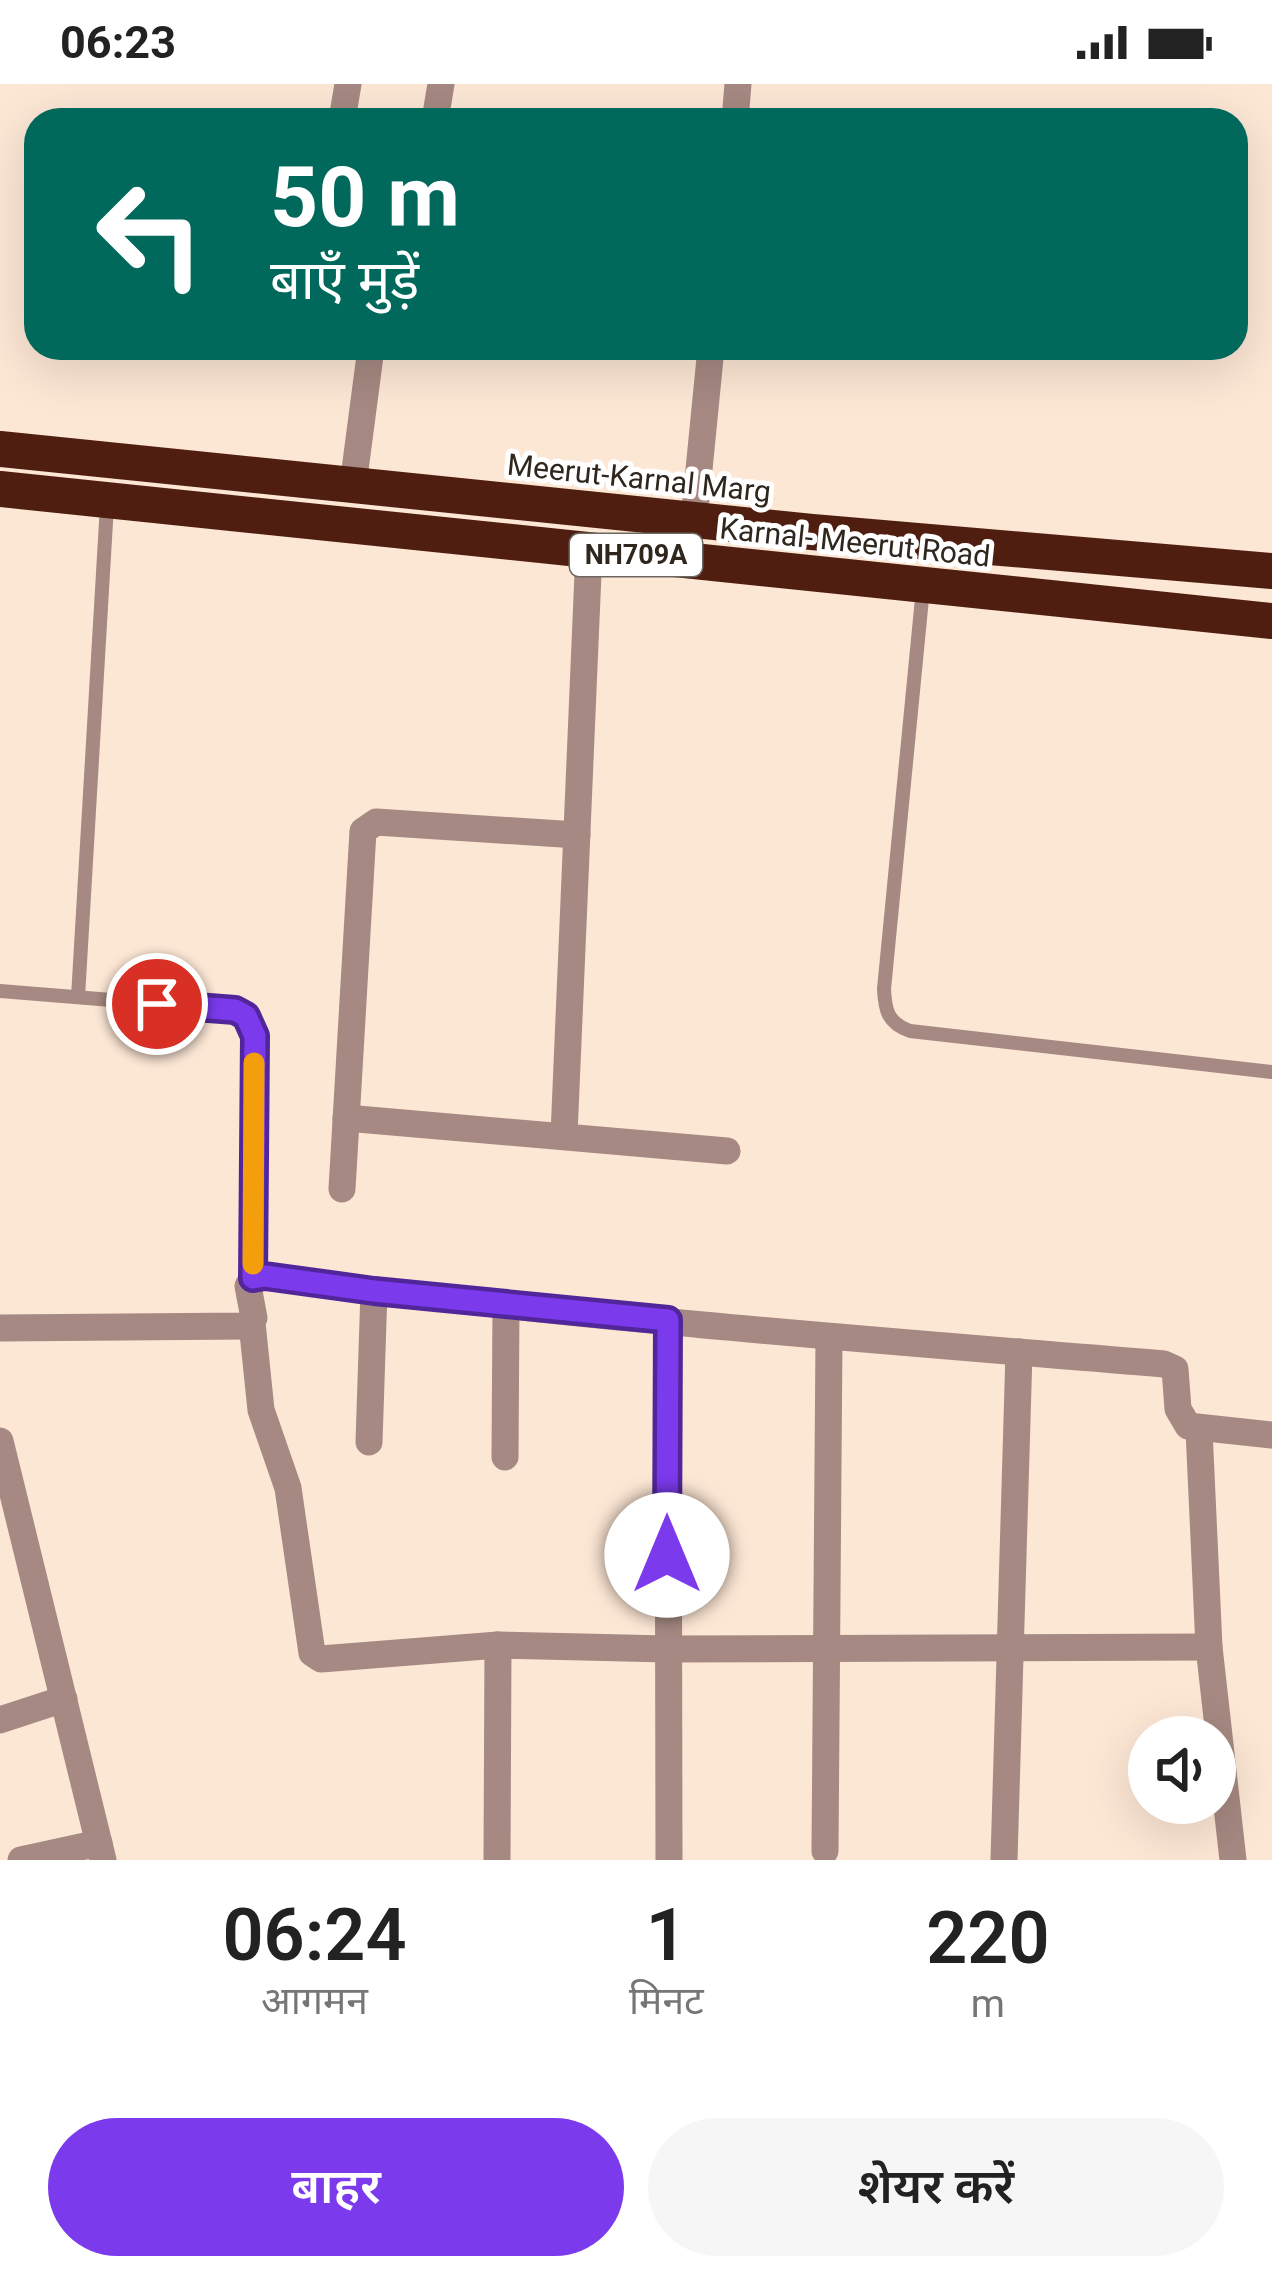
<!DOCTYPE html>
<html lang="hi">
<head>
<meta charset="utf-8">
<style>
	body { margin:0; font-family:Roboto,"Noto Sans Devanagari",sans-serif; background:#f6f6f6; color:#222; height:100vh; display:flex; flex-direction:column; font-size:45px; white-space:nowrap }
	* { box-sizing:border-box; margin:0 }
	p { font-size:39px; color:#767676 }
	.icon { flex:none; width:66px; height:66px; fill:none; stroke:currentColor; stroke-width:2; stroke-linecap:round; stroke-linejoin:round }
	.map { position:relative; height:1776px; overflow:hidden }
	.panel { display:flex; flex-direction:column; background:#fff; flex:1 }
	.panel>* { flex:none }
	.top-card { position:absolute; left:24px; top:24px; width:1224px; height:252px; border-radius:36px; box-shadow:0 12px 48px #0002; background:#00695c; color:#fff; overflow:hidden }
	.tools { position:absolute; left:1128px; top:1632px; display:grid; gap:24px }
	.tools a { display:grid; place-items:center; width:108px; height:108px; border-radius:50%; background:#fff; box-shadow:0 12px 48px #0002; font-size:60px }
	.pin { position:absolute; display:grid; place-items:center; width:102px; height:102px; color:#fff; margin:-51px; border:6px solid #fff; border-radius:50%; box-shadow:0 3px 12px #0007 }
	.me { position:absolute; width:132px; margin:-66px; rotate:0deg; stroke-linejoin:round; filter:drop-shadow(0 0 9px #0008) }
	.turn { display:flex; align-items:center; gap:42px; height:252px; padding:0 48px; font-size:54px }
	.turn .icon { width:156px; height:156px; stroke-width:2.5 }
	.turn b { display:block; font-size:84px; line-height:102px }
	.eta { display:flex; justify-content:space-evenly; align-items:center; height:204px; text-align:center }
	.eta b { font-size:72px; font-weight:600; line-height:84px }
	.primary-button { display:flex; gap:24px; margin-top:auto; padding:24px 48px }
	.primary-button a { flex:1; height:138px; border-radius:72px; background:#7c3aed; color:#fff; font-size:48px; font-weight:600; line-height:138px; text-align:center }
	.primary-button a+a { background:#f6f6f6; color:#222 }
	.status { display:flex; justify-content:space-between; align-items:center; height:84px; padding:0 60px; background:#fff; direction:ltr }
	.status svg { height:33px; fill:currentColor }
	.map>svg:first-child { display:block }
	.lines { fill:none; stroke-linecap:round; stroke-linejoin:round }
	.lane { stroke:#a58982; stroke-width:14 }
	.street { stroke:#a58982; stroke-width:27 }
	.highway { stroke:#501e10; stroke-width:36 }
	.route-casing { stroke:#51269a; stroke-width:30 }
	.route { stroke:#7c3aed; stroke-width:21 }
	.slow { stroke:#f59e0b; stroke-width:21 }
	.labels { text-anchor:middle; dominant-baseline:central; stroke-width:10; stroke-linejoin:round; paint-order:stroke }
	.shield { fill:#fff; stroke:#6d6761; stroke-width:3 }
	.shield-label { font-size:27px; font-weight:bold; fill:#2f261d }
	.street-label { font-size:30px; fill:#2f261d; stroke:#fff }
</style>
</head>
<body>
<div class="status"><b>06:23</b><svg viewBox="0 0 49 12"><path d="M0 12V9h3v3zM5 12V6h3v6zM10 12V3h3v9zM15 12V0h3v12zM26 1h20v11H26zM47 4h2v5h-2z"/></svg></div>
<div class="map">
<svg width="1272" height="1776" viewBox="0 0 1272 1776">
	<rect width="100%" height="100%" fill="#fce6d4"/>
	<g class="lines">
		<g class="lane">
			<path d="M923,504l-39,401c1,22 4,34 26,42l362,41"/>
			<polyline points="0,907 235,926 246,932 255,952 253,1194"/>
			<polyline points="78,913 107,421"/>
		</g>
		<g class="street">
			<polyline points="342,36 348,0"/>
			<polyline points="435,36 441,0"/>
			<polyline points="735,36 738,0"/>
			<polyline points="353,401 371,264"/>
			<polyline points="694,436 711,264"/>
			<polyline points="346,1034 727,1067"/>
			<polyline points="564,1051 589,466"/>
			<polyline points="342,1105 363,747 376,738 577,751"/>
			<polyline points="668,1236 669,1776"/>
			<polyline points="252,1239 261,1326 288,1404 312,1569 321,1575 498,1561"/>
			<path d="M0,1244l248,-2 6,-8 -6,-32 5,-8 12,-2c298,41 599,63 899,88l11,5 3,40 10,17 84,9"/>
			<polyline points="1199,1346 1209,1563 1233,1776"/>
			<polyline points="0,1357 103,1776"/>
			<polyline points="369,1358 374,1207"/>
			<polyline points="505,1373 506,1220"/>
			<polyline points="0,1636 64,1615"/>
			<polyline points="825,1767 829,1253"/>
			<polyline points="21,1776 99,1759"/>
			<polyline points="497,1776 498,1561 667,1565 1209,1563"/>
			<polyline points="1004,1776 1019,1268"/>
		</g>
		<g class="highway">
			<polyline points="0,365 812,448 1272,487"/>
			<polyline points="0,405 1272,537"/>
		</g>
	</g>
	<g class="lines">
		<defs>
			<polyline id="route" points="157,920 235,926 246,932 255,952 253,1194 265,1192 374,1207 668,1236 667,1471"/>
		</defs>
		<use href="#route" class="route-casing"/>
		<use href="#route" class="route"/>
		<polyline class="slow" points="253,1180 254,979"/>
	</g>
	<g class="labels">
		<rect class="shield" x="570" y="450" width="132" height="42" rx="9"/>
		<g class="shield-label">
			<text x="636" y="471">NH709A</text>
		</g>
		<g class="street-label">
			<text transform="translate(639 394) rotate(6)">Meerut-Karnal Marg</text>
			<text transform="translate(855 458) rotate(6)">Karnal- Meerut Road</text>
		</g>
	</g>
</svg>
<div class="tools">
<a><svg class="icon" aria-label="sound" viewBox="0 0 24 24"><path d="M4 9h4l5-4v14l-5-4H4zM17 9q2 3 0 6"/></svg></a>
</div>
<div class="pin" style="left:157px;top:920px;background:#d93025"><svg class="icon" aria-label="arrive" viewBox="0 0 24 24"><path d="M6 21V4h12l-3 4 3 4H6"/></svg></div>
<svg class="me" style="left:667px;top:1471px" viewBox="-20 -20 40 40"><circle r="19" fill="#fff"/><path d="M0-13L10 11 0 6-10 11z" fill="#7c3aed"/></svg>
<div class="top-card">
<div class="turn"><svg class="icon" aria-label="left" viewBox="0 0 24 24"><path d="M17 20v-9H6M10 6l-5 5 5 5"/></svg><div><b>50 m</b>बाएँ मुड़ें</div></div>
</div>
</div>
<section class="panel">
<div class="eta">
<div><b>06:24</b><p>आगमन</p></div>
<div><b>1</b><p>मिनट</p></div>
<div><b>220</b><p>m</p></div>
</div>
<div class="primary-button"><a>बाहर</a><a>शेयर करें</a></div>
</section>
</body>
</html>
